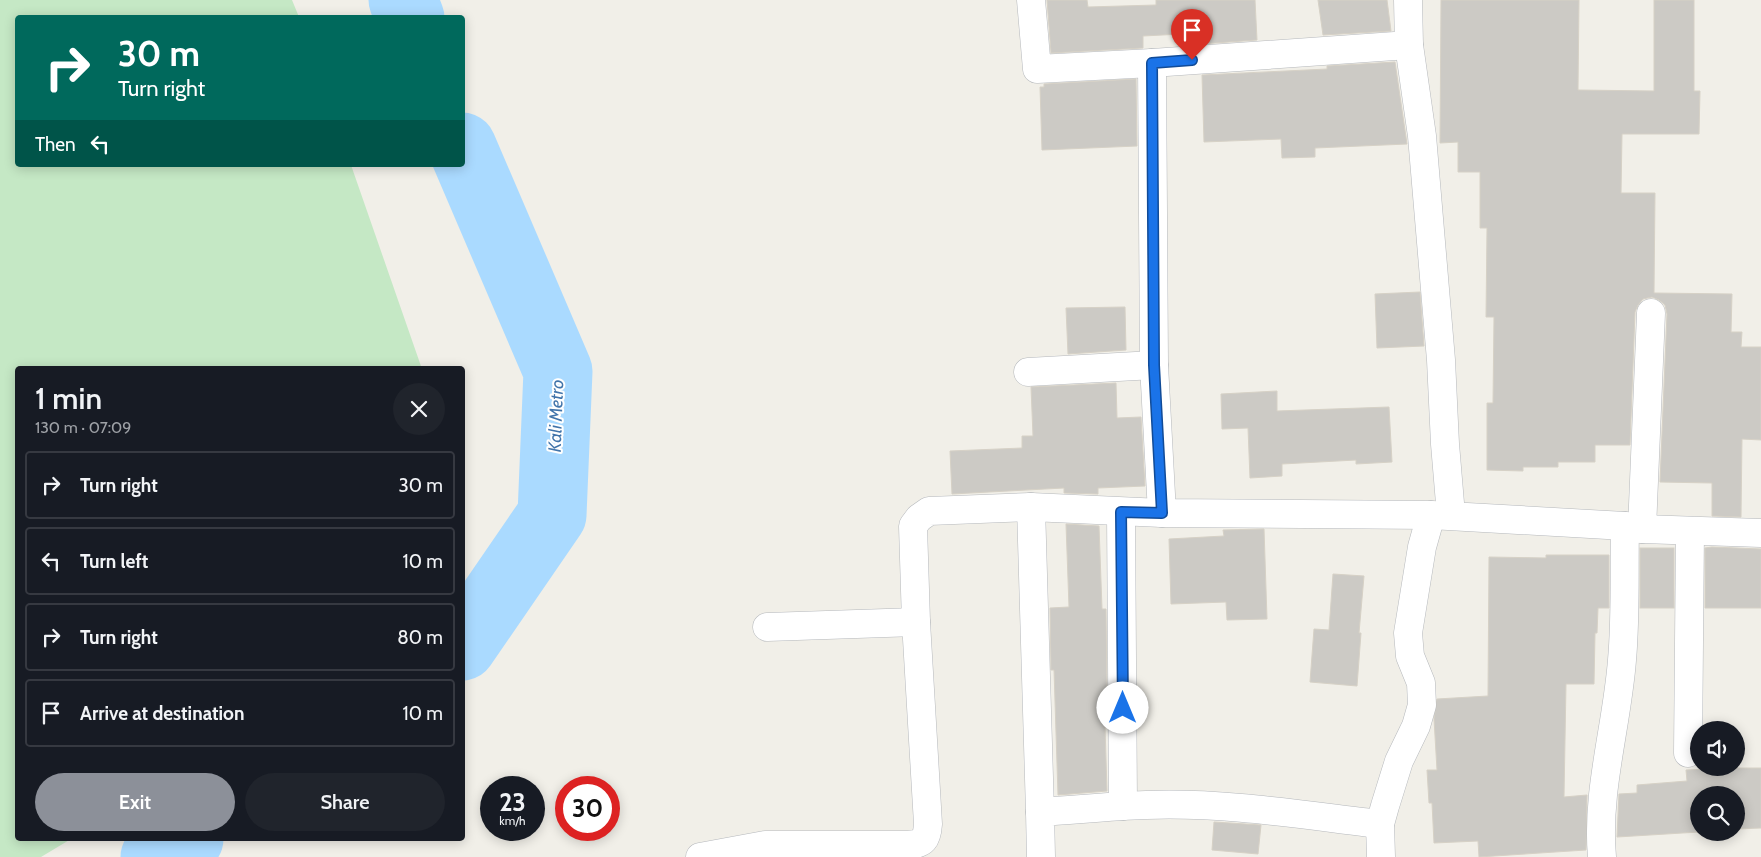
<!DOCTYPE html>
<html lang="en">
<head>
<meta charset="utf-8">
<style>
	body { margin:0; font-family:Cabin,sans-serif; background:#20242c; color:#f1f3f6; height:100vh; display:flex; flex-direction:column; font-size:19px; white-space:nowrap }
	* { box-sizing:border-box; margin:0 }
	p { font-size:16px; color:#9ea1a6 }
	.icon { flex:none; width:28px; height:28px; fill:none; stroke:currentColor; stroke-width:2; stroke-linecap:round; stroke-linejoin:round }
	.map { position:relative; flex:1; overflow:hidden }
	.sheet { position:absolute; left:15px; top:366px; width:450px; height:475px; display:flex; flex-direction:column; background:#171b24; border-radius:5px; box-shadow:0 2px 12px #0003 }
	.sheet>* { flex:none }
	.banner { position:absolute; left:15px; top:15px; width:450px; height:152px; border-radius:5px; box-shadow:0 2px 12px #0003; background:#00695c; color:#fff; overflow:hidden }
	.fabs { position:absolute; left:1690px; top:721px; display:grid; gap:10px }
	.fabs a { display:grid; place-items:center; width:55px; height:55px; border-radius:50%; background:#171b24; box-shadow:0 2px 12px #0003; font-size:25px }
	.speed { position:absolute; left:480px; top:776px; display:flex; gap:10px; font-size:25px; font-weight:700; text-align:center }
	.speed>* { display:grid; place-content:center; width:65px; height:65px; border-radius:50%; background:#171b24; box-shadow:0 2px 12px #0003; line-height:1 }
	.speed small { font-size:12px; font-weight:400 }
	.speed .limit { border:8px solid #d22; background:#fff; color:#111 }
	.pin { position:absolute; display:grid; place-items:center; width:42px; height:42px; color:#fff; margin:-51px -21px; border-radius:50% 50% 50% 0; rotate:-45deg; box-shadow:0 0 5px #0007 }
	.pin .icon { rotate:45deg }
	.me { position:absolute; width:55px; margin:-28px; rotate:0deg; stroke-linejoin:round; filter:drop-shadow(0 0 4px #0008) }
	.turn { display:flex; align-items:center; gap:18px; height:105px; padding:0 20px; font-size:22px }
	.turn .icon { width:65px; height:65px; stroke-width:2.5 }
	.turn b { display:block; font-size:35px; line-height:42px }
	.then { display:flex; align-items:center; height:48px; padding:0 20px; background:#0003; gap:10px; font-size:19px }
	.round { display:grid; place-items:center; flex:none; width:52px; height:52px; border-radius:26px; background:#20242c }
	.overview { display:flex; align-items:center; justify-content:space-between; height:85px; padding:0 20px }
	h1 { font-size:30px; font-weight:600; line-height:38px }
	.action { display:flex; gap:10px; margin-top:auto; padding:10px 20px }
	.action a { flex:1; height:58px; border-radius:30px; background:#8c9099; color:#fff; font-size:20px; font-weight:600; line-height:58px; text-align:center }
	.action a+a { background:#20242c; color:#f1f3f6 }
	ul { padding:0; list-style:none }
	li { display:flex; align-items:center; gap:15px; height:68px; margin:0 10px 8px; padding:0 10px; border:2px solid #363941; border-radius:5px }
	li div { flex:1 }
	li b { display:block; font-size:19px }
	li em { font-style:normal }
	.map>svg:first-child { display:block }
	.green { fill:#c5e8c5 }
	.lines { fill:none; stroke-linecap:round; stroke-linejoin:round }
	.river { stroke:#aadaff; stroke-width:69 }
	.building { fill:#cccac5; stroke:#d6d1c6 }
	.street-casing { stroke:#b5b8bc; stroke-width:29 }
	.street { stroke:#fff; stroke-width:28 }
	.route-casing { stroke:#114b97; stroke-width:12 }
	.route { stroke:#1a73e8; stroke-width:9 }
	.labels { text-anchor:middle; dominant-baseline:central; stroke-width:4; stroke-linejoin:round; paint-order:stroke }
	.water-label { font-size:18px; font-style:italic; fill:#4174aa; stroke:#fff }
</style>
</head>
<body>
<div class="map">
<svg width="1761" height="857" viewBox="0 0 1761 857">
	<rect width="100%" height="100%" fill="#f1efe8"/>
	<polygon class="green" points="0,0 292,0 299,17 18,18 18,165 351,165 422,369 18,369 18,839 71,839 41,857 0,857"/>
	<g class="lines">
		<g class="river">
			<polyline points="403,0 410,18"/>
			<polyline points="462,147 558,371 552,515 462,646"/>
			<polyline points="155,857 189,839"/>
		</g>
	</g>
	<g class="building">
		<polygon points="1047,0 1087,0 1088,7 1156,5 1156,0 1255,0 1257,40 1201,44 1201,33 1143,36 1143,48 1051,53"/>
		<polygon points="1318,0 1387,0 1391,31 1323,35"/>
		<polygon points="1441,0 1579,0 1578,90 1654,91 1654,0 1694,0 1694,91 1700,91 1699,134 1622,134 1621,193 1655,193 1654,293 1732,294 1731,332 1742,332 1741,347 1761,347 1761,440 1742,439 1741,517 1712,516 1712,483 1660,482 1667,314 1665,305 1659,300 1652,297 1643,299 1638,305 1635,312 1630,445 1595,445 1595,462 1558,462 1558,467 1523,467 1523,471 1487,470 1487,403 1493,403 1494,317 1486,317 1487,228 1480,228 1480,172 1458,172 1458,142 1440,143"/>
		<polygon points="1395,62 1407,144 1315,148 1315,157 1282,158 1281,139 1204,142 1202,75 1327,69 1327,66"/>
		<polygon points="1136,79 1137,146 1042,150 1040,87 1044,87 1044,84"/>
		<polygon points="1420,292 1424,346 1377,348 1375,294"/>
		<polygon points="1125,307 1126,350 1068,354 1066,308"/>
		<polygon points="1116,383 1117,418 1141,417 1145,486 1098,488 1098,494 1064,493 1064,488 952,494 950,451 1022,448 1022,436 1033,436 1031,387"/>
		<polygon points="1277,391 1277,411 1389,407 1392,462 1356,464 1356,460 1282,464 1282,476 1250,478 1248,428 1222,429 1221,394"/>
		<polygon points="1066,524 1099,526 1102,609 1106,609 1107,694 1104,694 1107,791 1058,795 1054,670 1051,670 1050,608 1069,607"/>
		<polygon points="1264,529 1267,619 1227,620 1226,602 1171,604 1169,539 1224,536 1223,530"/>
		<polygon points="1712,547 1761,549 1761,608 1705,608 1705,548"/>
		<rect x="1640" y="548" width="34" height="60"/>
		<polygon points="1546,555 1609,555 1609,608 1598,608 1597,633 1595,633 1594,684 1566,684 1564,797 1587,795 1586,850 1479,857 1478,841 1434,843 1432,803 1429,803 1427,770 1437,770 1434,719 1437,699 1488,696 1489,557 1546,558"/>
		<polygon points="1333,574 1364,576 1359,633 1361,633 1357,686 1310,682 1314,629 1329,630"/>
		<polygon points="1732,768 1761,768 1761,828 1736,829 1736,795 1699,795 1699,832 1617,837 1619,794 1637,793 1637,785 1687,781 1686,770"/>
		<polygon points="1214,822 1261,825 1258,854 1212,850"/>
	</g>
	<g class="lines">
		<defs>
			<g id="street">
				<polyline points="1031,0 1037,69 1152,63 1409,45"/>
				<polyline points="1408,0 1409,45 1422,136 1441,360 1445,444 1451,515"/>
				<polyline points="1152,63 1154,365 1162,513"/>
				<polyline points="1028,372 1154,365"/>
				<polyline points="1031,507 1040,812"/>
				<polyline points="1121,512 1123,806"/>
				<polyline points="1642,529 1651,313"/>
				<polyline points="767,627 916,622"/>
				<polyline points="1688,753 1690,531"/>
				<path d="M700,857l65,-12h143c16,-1 19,-6 20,-21l-12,-202 -3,-96 6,-8 10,-7 102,-4 131,6 269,2 194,11 17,3 119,4"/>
				<path d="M1041,857l-1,-45c35,-2 71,-6 106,-7 78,-3 157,10 234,19"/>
				<polyline points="1381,857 1380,824 1385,806 1399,761 1416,726 1422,705 1421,683 1410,656 1408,633 1422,547 1431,515"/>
				<path d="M1602,857c-6,-66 15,-131 20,-197 4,-44 2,-89 3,-134"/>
			</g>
		</defs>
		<use href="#street" class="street-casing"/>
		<use href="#street" class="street"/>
	</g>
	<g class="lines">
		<defs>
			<polyline id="route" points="1123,708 1121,512 1162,513 1154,365 1152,63 1192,60"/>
		</defs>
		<use href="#route" class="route-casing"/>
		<use href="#route" class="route"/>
	</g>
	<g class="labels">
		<g class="water-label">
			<text transform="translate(556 416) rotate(-88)">Kali Metro</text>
		</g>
	</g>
</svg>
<div class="fabs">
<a><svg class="icon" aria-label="sound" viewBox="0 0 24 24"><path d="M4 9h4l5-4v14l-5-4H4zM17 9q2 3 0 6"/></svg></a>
<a><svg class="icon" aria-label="search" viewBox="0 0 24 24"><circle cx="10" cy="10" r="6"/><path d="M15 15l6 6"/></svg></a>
</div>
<div class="speed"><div>23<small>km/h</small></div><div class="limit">30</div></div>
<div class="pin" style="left:1192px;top:60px;background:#d93025"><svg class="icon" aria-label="arrive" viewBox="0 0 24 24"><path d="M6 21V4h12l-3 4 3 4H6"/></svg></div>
<svg class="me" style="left:1123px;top:708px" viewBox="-20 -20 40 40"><circle r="19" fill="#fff"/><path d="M0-13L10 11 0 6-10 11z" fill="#1a73e8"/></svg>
<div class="banner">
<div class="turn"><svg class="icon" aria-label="right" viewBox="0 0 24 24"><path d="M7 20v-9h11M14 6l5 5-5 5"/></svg><div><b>30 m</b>Turn right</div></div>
<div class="then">Then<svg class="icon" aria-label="left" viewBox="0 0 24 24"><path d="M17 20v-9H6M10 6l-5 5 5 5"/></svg></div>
</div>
<section class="sheet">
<div class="overview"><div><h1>1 min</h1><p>130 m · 07:09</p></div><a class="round"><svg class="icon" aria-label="close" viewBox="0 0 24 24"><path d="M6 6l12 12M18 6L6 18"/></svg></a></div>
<ul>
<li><svg class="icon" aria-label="right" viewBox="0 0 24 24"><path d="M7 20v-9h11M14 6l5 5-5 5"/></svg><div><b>Turn right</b></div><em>30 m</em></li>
<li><svg class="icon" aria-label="left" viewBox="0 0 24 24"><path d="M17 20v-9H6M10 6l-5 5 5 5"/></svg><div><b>Turn left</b></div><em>10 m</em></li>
<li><svg class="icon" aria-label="right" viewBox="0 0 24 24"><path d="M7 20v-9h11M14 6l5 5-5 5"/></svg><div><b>Turn right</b></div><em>80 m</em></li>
<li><svg class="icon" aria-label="arrive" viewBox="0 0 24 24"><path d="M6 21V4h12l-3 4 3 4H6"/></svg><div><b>Arrive at destination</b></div><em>10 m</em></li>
</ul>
<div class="action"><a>Exit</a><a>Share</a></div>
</section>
</div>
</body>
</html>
